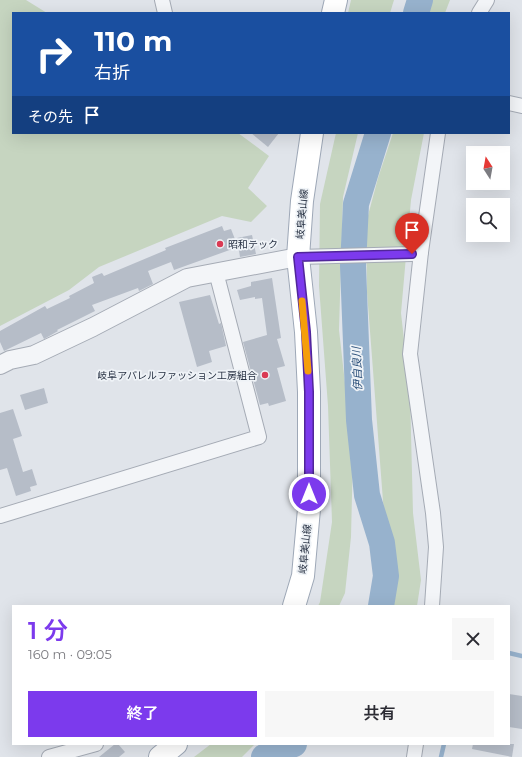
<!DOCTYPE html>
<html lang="ja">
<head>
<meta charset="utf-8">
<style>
	body { margin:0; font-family:Montserrat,"Noto Sans JP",sans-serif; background:#f7f7f7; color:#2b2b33; height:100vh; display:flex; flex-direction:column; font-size:15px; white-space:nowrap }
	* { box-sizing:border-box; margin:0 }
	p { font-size:13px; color:#7c7c81 }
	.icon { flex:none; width:22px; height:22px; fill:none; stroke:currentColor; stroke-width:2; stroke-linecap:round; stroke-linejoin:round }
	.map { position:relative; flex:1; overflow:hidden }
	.sheet { position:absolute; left:12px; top:605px; width:498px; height:140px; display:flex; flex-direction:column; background:#fff; border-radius:0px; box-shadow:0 4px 16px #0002 }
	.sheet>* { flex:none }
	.guide { position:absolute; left:12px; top:12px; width:498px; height:122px; border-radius:0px; box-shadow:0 4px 16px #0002; background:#1a4fa0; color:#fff; overflow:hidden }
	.needle { width:26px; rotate:349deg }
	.fabs { position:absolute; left:466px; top:146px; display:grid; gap:8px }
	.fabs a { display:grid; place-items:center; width:44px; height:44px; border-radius:0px; background:#fff; box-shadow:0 4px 16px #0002; font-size:20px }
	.pin { position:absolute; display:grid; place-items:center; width:34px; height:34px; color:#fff; margin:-41px -17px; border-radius:50% 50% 50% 0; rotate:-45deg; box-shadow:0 0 4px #0007 }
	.pin .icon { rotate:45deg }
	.me { position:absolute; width:44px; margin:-22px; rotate:0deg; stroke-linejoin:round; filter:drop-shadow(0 0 3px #0008) }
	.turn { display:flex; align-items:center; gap:14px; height:84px; padding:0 16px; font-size:18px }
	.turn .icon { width:52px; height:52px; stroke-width:2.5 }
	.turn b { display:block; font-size:28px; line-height:34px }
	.then { display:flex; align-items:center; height:38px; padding:0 16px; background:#0003; gap:8px; font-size:15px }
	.round { display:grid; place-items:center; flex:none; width:42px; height:42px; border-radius:0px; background:#f7f7f7 }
	.summary { display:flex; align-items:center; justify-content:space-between; height:68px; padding:0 16px }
	h1 { font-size:24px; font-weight:600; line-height:30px; color:#7c3aed }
	.primary-button { display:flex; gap:8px; margin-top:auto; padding:8px 16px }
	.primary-button a { flex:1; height:46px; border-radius:0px; background:#7c3aed; color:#fff; font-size:16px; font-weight:600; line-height:46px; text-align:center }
	.primary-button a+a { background:#f7f7f7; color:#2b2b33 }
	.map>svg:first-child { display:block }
	.green { fill:#c6d5c0 }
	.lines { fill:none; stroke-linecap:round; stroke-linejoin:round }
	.stream { stroke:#97b2cd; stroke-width:4.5 }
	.river { stroke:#97b2cd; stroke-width:26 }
	.building { fill:#b6bdc8 }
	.minor-casing { stroke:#a5abb5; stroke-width:16 }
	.tertiary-casing { stroke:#a5abb5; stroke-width:20 }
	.primary-casing { stroke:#9ea8b7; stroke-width:24 }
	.minor { stroke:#f3f5f8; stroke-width:14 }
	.tertiary { stroke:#f3f5f8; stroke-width:18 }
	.primary { stroke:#fff; stroke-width:22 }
	.route-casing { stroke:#51269a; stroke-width:10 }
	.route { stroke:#7c3aed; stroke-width:7 }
	.slow { stroke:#f59e0b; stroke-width:7 }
	.poi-dot { fill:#da3a54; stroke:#eff3f7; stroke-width:1.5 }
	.labels { text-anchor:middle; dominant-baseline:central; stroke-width:3.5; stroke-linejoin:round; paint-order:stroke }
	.street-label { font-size:10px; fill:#273143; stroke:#eff3f7 }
	.poi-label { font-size:10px; fill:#273143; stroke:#eff3f7; text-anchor:start }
	.water-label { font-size:11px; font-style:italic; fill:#2d517b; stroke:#eff3f7 }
</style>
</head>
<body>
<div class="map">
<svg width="522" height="757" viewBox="0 0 522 757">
	<rect width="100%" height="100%" fill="#e0e4ea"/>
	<g class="green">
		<polygon points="0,0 26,0 47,13 13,13 13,133 238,133 269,156 248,188 267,206 251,222 222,216 99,267 69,290 0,326"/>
		<polygon points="351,0 394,0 390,13 348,13"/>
		<polygon points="427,0 450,0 445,13 424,13"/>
		<polygon points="336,133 358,133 343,197 339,330 353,454 351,537 345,593 339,606 318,606 320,602 332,522 328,406 319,286 320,204"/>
		<polygon points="393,133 424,133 411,200 401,313 410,393 413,513 421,580 417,606 391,606 393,571 384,514 367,292 366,223 378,178"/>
		<polygon points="211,744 255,744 242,757 194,757"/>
	</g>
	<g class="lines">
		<g class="stream">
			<polyline points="509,653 522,656"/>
			<polyline points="441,757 444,744"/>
		</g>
		<g class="river">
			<polyline points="416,13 420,0"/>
			<polyline points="378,133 356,204 353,266 359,420 367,495 382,543 386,576 381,606"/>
			<polyline points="264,757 294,744"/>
		</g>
	</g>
	<g class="building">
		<polygon points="251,133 279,133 268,147"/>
		<polygon points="222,226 224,231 231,229 238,247 174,270 171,262 148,271 153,284 139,291 138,288 92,305 95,311 57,330 58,331 44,339 41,333 4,351 0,342 0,331 45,306 47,309 70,298 69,296 94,283 92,277 102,273 104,276 166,250 165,248"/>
		<polygon points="252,235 256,254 240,257 237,238"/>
		<polygon points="272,278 281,338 277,339 285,366 277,368 286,401 269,406 268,403 260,405 243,342 267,335 262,298 255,299 255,297 240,300 237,290 251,286 251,282"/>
		<polygon points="210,295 219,324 221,323 226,346 209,351 212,362 197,367 179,302"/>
		<polygon points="44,388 48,403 25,410 20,395"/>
		<polygon points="13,409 22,436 13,439 23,472 32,469 37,485 30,487 31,491 16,496 7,468 0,470 0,413"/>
		<polygon points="509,694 522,696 522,729 509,727"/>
		<polygon points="115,744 118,744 125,752 119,757 99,757"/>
		<polygon points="473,744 514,744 512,757 472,749"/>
	</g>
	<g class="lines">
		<defs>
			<g id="minor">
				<polyline points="162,0 165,13"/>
				<polyline points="479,13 487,0"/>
				<polyline points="509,103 522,106"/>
				<polyline points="298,257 412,254 421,252"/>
				<polyline points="0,516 259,437 216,272"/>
				<polyline points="432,606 436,547 433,513 410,354 421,252 438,133"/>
				<polyline points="49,757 96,744"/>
				<polyline points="414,757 416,744"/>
			</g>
			<polyline id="tertiary" points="0,365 10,360 34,355 93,327 187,278 298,257"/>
			<g id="primary">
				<polyline points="333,13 336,0"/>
				<polyline points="294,606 303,576 309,509 309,392 306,332 298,257 302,201 312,133"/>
				<polyline points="160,757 176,744"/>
			</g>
		</defs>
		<use href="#minor" class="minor-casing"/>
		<use href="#tertiary" class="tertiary-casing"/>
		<use href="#primary" class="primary-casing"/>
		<use href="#minor" class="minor"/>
		<use href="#tertiary" class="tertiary"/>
		<use href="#primary" class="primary"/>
	</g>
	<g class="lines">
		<defs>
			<polyline id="route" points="309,494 309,392 306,332 298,257 412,254"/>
		</defs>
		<use href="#route" class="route-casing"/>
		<use href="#route" class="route"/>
		<polyline class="slow" points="302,301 308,371"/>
	</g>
	<g class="poi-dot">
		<circle cx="220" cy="244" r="4"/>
		<circle cx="265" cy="375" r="4"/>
	</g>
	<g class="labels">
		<g class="street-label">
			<text transform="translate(302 214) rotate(-85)">岐阜美山線</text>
			<text transform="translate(305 549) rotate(-84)">岐阜美山線</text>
		</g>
		<g class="poi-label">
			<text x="228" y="244">昭和テック</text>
			<text x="257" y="375" text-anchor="end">岐阜アパレルファッション工房組合</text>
		</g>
		<g class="water-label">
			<text transform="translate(357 369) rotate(-92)">伊自良川</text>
		</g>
	</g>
</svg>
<div class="fabs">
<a><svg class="needle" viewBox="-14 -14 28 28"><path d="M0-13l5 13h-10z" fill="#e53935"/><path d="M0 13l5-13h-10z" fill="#7c7c81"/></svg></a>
<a><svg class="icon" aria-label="search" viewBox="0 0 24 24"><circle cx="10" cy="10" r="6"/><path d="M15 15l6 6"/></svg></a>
</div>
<div class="pin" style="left:412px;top:254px;background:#d93025"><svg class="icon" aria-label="arrive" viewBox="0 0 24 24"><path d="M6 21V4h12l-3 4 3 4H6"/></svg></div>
<svg class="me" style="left:309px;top:494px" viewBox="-20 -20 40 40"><circle r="17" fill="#7c3aed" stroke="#fff" stroke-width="3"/><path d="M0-11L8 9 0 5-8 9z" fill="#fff"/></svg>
<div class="guide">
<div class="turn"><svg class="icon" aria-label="right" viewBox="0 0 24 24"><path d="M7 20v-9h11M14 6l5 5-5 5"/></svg><div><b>110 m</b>右折</div></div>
<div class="then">その先<svg class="icon" aria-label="arrive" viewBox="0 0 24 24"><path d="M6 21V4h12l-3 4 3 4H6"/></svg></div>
</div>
<section class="sheet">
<div class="summary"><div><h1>1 分</h1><p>160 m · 09:05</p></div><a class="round"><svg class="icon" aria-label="close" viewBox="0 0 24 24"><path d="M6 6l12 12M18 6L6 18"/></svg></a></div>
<div class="primary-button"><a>終了</a><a>共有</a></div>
</section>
</div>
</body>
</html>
